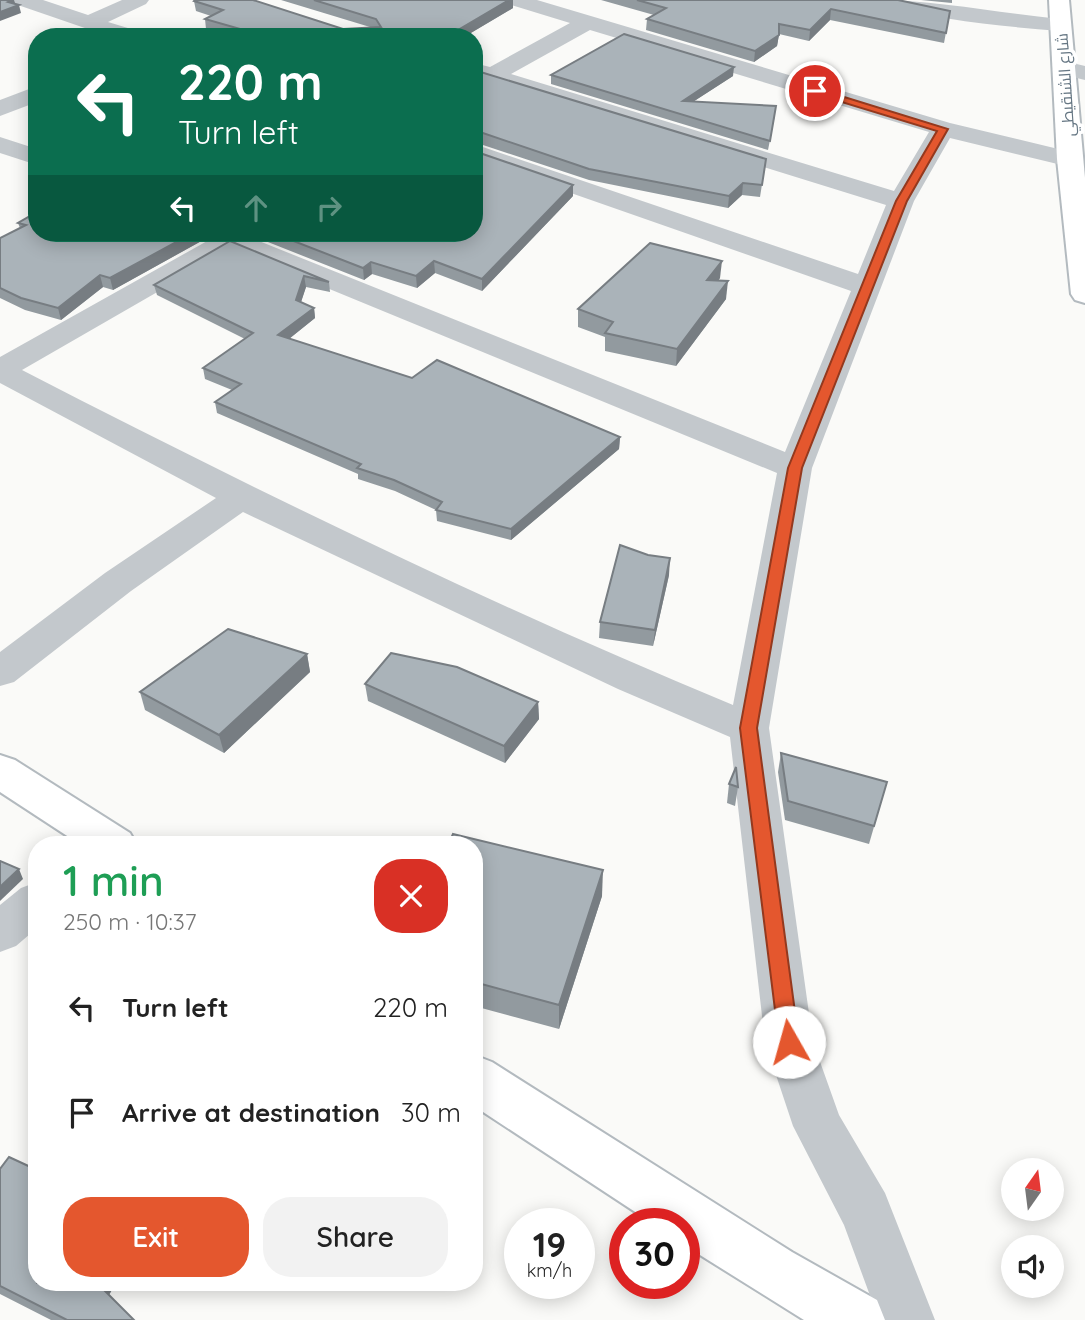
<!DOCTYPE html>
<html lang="en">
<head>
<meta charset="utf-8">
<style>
	body { margin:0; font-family:Quicksand,Cairo,sans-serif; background:#f2f2f2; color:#222; height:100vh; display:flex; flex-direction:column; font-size:26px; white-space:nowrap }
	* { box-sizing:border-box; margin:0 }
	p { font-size:23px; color:#767676 }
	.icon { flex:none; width:38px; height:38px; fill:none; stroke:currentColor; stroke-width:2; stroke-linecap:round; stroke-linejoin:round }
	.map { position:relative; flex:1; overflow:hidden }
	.side { position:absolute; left:28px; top:836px; width:455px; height:455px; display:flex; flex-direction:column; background:#fff; border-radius:28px; box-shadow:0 4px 18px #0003 }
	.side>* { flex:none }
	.top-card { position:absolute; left:28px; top:28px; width:455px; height:214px; border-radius:28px; box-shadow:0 4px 18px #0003; background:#0b6e4f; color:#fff; overflow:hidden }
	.needle { width:46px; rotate:14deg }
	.controls { position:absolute; left:1001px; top:1158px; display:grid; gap:14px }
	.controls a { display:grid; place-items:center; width:63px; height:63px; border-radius:50%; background:#fff; box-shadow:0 4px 18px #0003; font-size:35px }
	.speed { position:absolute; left:504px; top:1208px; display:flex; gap:14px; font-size:35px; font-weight:700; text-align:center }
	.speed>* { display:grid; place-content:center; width:91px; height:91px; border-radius:50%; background:#fff; box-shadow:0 4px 18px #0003; line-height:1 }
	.speed small { font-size:18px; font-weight:400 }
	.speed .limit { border:10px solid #d22; background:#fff; color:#111 }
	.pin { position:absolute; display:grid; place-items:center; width:60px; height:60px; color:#fff; margin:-30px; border:4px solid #fff; border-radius:50%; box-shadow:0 2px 7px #0007 }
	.me { position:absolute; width:77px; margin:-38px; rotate:353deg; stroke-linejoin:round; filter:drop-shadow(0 0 5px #0008) }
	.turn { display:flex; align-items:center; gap:24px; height:147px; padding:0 35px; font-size:32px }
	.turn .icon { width:91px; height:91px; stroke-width:2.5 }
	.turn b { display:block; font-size:49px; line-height:60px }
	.lanes { display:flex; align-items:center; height:66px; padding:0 35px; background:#0003; justify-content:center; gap:35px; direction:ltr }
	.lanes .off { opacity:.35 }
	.round { display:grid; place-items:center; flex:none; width:74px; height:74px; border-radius:28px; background:#f2f2f2 }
	.headline { display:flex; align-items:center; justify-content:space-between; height:119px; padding:0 35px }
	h1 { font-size:42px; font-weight:600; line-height:52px; color:#1e9e55 }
	.primary-button { display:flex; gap:14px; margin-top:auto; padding:14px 35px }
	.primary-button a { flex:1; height:80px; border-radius:28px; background:#e4572e; color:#fff; font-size:28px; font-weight:600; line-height:80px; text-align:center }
	.primary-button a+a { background:#f2f2f2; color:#222 }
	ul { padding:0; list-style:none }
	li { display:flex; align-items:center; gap:21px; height:105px; padding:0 35px }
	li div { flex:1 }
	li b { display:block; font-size:26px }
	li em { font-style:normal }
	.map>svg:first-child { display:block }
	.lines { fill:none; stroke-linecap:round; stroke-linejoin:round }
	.secondary-casing { stroke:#b3babf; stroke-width:4 }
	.street { fill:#c3c8cc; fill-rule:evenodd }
	.secondary { fill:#fff; fill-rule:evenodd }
	.wall { fill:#929a9f }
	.shaded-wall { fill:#777d82 }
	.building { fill:#aab3b9; stroke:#777d82; stroke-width:2 }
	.route { fill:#e4572e; stroke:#94391e; stroke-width:2 }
	.labels { text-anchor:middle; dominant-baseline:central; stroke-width:7; stroke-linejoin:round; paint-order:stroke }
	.far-street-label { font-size:16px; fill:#657683; stroke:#fff }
</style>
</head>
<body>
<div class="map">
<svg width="1085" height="1320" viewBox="0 0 1085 1320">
	<rect width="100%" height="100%" fill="#fafaf8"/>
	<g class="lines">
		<defs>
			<g id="secondary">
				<polygon points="1049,0 1069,0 1085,178 1085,303 1075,300 1071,294 1057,159"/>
				<polygon points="0,755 15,760 130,833 137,845 81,845 0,792"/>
				<polygon points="474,1055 492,1062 792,1252 877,1300 885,1320 804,1320 684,1245 684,1223 652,1223 474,1106"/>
			</g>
		</defs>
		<use href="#secondary" class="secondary-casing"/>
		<g class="street">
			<polygon points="12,0 43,0 88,15 122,0 149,0 146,4 108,22 141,32 144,37 111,37 15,4"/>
			<path d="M505,0h32l413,123 129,31 4,5 -4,5 -9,3 -120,-29 -36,63 -102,267 -43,260 44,314 26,73 46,78 50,127h-56l-35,-95 -51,-99 -28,-84 -35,-305 -112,-48 -375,-177 -112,79 -117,91 -14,4v-34l105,-79 111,-75 -216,-115v-26l209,-117 -6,-7h36l546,219 66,-161 -377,-132v-15l384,130 28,-69 -412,-128v-14l16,4 80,-44 -62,-19zM590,30l339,102 -35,59 -383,-117zM232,249l545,224 -44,232c-242,-100 -478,-215 -711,-335z"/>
			<path d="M875,0c61,0 123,13 185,19l11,6 -11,6c-62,-5 -122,-11 -182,-27z"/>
			<polygon points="1064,61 1085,66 1085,80 1056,73 1053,68 1056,63"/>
			<polygon points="37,86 37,102 0,116 0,100"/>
			<polygon points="0,137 37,149 37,165 0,153"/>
			<polygon points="37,882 37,928 16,946 0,952 0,905 21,888"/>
		</g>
		<use href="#secondary" class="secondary"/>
	</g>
	<g class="wall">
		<polygon points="281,0 513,0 513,8 464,37 232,37 206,29 205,19 211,16 196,11 194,1 343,29 370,27"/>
		<polygon points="601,0 898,0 950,11 944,43 830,20 809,41 779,34 777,46 754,62 646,30 647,19 654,15"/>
		<polygon points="921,0 952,0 952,3"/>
		<polygon points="474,70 766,159 760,197 742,195 728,208 589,180 474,142"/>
		<polygon points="551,75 733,76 694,101 775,115 768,150 551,84"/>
		<polygon points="573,196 482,291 435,273 417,288 372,274 364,280 245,233 474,233"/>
		<polygon points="18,223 205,239 113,290 103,287 61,320 25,310 0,298 0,238 20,228"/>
		<polygon points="230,241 329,282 330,292 306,287 301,302 314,308 315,318 289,339 412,378 620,437 619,449 511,540 437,521 436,510 395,491 358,479 358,474 217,413 215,402 232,390 205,379 203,368 245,339 157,295 154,285"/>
		<polygon points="720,278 718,281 726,299 676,366 605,351 605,337 578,327 578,309"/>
		<polygon points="648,555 669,575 653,646 599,638 600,622"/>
		<polygon points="307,654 310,672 224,753 145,710 140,692"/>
		<polygon points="365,684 538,702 539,719 505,763 368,701"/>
		<polygon points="781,753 887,782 869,844 785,820 778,772"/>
		<polygon points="729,784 738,787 735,806 727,803"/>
		<polygon points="474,845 602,896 559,1029 474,1006"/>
		<polygon points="0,1169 37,1283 116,1283 109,1295 134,1320 51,1320 0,1294"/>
	</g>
	<g class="shaded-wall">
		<polygon points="12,0 14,0 16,6 19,5 21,13 0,21 0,12 8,2"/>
		<polygon points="509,0 513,0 513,8 464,37 446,37"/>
		<polygon points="831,9 830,20 809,41 810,30"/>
		<polygon points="779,35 777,46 754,62 755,51"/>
		<polygon points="734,67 733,76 682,109 683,101"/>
		<polygon points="743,183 742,195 728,208 729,196"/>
		<polygon points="573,185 573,196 482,291 482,279"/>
		<polygon points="193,233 204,233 205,239 113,290 110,278"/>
		<polygon points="434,261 435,273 417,288 416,276"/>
		<polygon points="722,261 720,278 705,298 707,280"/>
		<polygon points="371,262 372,274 364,280 363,268"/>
		<polygon points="100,275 103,287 61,320 58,308"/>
		<polygon points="304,276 306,287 298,311 296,300"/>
		<polygon points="728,281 726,299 676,366 677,349"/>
		<polygon points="314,308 315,318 280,346 278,335"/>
		<polygon points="620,437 619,449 511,540 511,529"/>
		<polygon points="670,558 669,575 653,646 655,630"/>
		<polygon points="307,654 310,672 224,753 219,735"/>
		<polygon points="538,702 539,719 505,763 504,746"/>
		<polygon points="19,869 23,879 0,901 0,887"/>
		<polygon points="603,870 602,896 559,1029 559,1005"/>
		<polygon points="99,1283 116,1283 107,1298 98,1284"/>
	</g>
	<g class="building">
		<polygon points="0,0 12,0 8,2 19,5 0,12"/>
		<polygon points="195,0 253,0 343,29 381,27 376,19 314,0 509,0 446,37 259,37 261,35 205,19 223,10 194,1"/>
		<polygon points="637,0 898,0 950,11 946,33 831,9 810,30 779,24 779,35 755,51 647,19 666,8"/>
		<polygon points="624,34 734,67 683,101 776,106 770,141 551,75"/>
		<polygon points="474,70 766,159 762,185 743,183 729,196 589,169 474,130"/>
		<polygon points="474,151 573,185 482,279 434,261 416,276 371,262 363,268 273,233 474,233"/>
		<polygon points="37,212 37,233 193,233 110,278 100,275 58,308 21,298 0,288 0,238 26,225 18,223"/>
		<polygon points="230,241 329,282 304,276 296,300 314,308 278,335 412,378 437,360 620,437 511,529 436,510 442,502 394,480 357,468 361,464 215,402 241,384 203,368 253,333 154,285"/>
		<polygon points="650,243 722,261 707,280 728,281 677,349 605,333 613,322 578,309"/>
		<polygon points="620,545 648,555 670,558 655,630 600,622"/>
		<polygon points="228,629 307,654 219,735 140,692"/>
		<polygon points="391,653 457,667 538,702 504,746 365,684"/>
		<polygon points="781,753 887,782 874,826 788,801"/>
		<polygon points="736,767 738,787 729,784"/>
		<polygon points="453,834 603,870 559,1005 474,982 474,845 448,845"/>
		<polygon points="0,861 19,869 0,887"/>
		<polygon points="9,1157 37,1170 37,1283 99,1283 98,1284 134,1320 67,1320 0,1286 0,1169"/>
	</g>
	<polygon class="route" points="815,88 948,129 907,201 802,468 757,728 799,1042 796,1048 789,1051 782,1048 779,1042 740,728 788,468 896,201 937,131 812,93"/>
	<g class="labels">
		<g class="far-street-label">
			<text transform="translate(1065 85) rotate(-94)">شارع الشنقيطي</text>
		</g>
	</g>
</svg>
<div class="controls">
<a><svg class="needle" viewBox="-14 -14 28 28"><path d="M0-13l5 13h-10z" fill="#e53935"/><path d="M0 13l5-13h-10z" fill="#767676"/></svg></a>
<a><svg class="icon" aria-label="sound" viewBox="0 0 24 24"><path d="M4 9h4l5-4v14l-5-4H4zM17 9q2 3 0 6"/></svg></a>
</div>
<div class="speed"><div>19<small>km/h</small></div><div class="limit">30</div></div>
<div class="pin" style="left:815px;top:91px;background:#d93025"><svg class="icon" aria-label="arrive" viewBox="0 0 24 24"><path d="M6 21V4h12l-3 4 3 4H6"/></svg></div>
<svg class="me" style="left:789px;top:1042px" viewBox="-20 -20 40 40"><circle r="19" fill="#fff"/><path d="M0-13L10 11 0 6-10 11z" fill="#e4572e"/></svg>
<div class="top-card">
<div class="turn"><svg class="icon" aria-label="left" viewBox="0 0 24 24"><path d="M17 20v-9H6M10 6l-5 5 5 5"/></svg><div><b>220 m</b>Turn left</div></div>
<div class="lanes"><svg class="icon" aria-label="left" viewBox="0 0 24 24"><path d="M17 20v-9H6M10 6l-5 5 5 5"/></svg><svg class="icon off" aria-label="ahead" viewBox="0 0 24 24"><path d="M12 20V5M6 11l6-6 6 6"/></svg><svg class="icon off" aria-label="right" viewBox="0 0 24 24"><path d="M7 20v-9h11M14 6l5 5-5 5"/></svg></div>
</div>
<section class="side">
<div class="headline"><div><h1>1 min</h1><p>250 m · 10:37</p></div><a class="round" style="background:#d93025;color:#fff"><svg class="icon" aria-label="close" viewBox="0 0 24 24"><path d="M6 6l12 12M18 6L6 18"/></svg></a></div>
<ul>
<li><svg class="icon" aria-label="left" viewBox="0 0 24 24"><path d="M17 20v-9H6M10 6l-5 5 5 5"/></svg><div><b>Turn left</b></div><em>220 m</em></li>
<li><svg class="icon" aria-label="arrive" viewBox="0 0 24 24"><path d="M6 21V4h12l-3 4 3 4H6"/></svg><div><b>Arrive at destination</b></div><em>30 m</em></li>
</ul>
<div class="primary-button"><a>Exit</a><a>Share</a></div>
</section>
</div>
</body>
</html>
